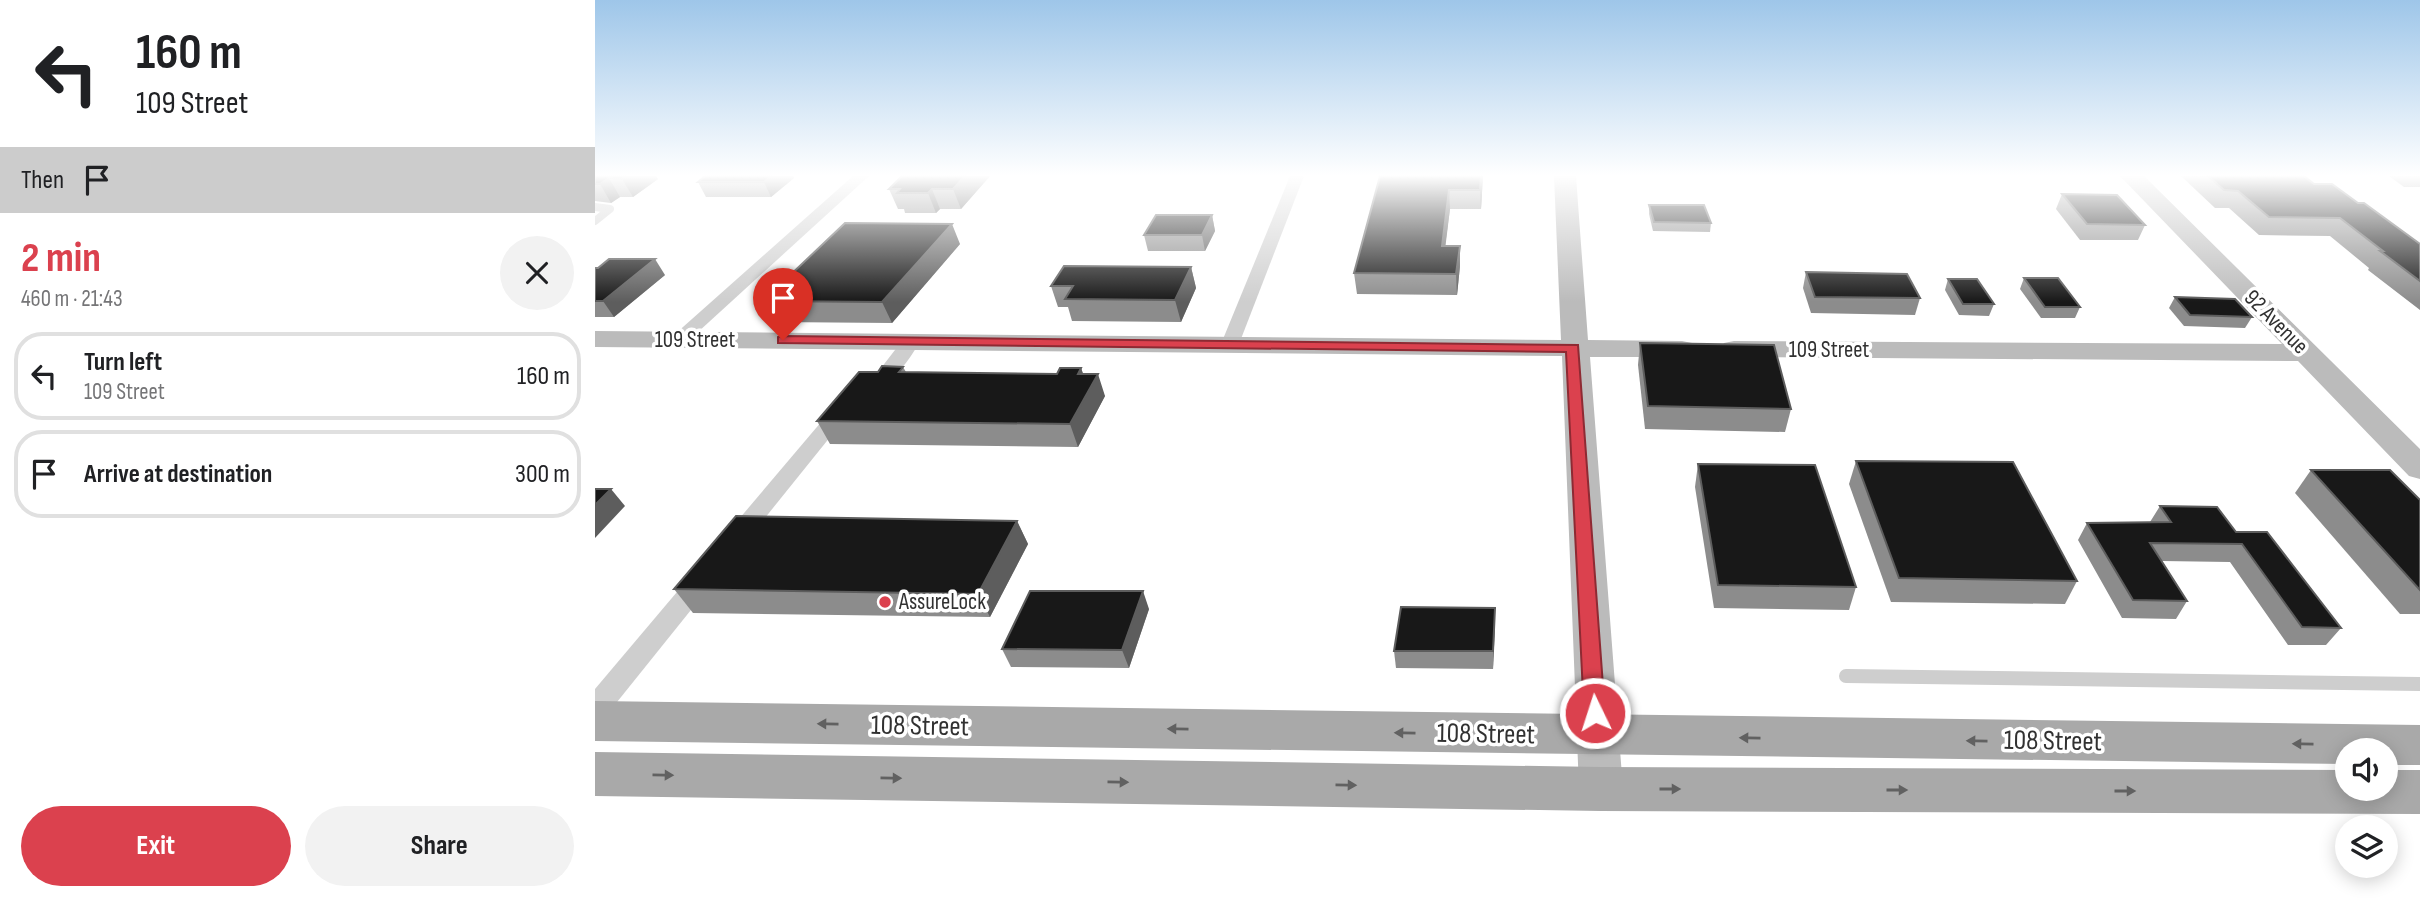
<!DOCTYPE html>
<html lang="en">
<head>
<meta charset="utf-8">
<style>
	body { margin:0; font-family:"Sofia Sans Condensed",sans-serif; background:#f2f2f2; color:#202124; height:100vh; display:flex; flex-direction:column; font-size:26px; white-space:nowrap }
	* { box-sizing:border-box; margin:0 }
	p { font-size:23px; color:#757577 }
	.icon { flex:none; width:38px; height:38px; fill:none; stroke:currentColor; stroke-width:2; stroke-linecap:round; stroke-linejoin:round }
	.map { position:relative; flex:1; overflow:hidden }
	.drawer { display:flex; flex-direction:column; background:#fff; width:595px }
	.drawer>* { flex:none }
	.banner { background:#fff; color:#202124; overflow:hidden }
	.fabs { position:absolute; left:1740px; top:738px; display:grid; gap:14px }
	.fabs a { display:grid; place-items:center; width:63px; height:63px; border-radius:50%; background:#fff; box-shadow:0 4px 18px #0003; font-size:35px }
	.pin { position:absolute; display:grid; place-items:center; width:60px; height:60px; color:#fff; margin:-72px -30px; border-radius:50% 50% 50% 0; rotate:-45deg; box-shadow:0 0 7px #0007 }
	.pin .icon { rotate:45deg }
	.me { position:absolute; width:77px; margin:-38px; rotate:356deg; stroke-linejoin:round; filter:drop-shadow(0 0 5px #0008) }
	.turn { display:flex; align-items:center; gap:24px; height:147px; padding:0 21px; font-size:32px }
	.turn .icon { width:91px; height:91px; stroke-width:2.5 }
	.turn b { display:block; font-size:49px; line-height:60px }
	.then { display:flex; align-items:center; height:66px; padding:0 21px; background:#0003; gap:14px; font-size:26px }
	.round { display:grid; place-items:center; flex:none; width:74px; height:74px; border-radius:37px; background:#f2f2f2 }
	.head { display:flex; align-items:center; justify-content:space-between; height:119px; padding:0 21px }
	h1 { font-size:42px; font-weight:700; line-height:52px; color:#db414e }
	.button { display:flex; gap:14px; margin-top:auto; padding:14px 21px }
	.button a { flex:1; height:80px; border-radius:42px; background:#db414e; color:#fff; font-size:28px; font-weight:700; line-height:80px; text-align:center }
	.button a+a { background:#f2f2f2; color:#202124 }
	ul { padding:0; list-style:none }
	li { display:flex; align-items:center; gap:21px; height:88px; margin:0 14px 10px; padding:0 7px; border:4px solid #e0e0e0; border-radius:28px }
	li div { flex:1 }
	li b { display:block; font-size:26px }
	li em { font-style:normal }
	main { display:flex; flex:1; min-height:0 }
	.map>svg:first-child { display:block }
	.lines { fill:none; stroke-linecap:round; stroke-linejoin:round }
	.lane-far1 { stroke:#cecece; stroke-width:8 }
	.lane { stroke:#cecece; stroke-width:14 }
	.street { fill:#cecece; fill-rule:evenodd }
	.secondary { fill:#bbb; fill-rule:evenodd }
	.primary { fill:#a9a9a9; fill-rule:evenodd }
	.wall { fill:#8c8c8c }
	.shaded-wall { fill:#5d5d5d }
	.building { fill:#181818; stroke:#5d5d5d; stroke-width:2 }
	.oneway { fill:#616161 }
	.route { fill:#db414e; stroke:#8e2a33; stroke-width:2 }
	.poi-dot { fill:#db414e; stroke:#fff; stroke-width:2.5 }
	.labels { text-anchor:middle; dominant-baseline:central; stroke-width:7; stroke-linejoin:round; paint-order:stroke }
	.street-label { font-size:23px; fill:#313131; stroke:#fff }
	.poi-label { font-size:23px; fill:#313131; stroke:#fff; text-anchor:start }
	.near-street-label { font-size:28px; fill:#313131; stroke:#fff }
</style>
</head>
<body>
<main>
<section class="drawer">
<div class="banner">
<div class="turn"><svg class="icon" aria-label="left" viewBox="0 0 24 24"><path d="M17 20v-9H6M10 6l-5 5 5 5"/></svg><div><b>160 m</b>109 Street</div></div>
<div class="then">Then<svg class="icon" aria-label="arrive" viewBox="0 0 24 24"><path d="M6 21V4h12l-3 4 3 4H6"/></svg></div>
</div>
<div class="head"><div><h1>2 min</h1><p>460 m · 21:43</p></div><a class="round"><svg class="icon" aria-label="close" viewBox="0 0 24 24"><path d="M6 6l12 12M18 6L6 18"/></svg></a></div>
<ul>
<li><svg class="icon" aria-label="left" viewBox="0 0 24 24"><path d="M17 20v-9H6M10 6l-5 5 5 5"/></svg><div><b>Turn left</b><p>109 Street</p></div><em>160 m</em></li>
<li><svg class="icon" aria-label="arrive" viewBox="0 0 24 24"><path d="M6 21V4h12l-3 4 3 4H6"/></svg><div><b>Arrive at destination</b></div><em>300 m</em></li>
</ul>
<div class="button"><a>Exit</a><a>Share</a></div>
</section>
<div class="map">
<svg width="1825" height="900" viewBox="0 0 1825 900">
	<rect width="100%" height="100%" fill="#fff"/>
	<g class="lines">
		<polyline class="lane-far1" points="0,207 15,209 0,221"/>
		<polyline class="lane" points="1251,676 1825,684"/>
		<g class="street">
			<polygon points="258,176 274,176 91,343 79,343 76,339 79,335"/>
			<polygon points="695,176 709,176 644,344 642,348 628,348 626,344"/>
			<path d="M317,335l9,6c-14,20 -30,51 -59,44l-3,-4 3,-4 16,-5 27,-35z"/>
			<polygon points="245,406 252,408 255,412 252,416 149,544 133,544 129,538 133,532 238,408"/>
			<polygon points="107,570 116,573 119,579 116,585 10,717 0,721 0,689 98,573"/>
		</g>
		<g class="secondary">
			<polygon points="959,176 981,176 993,340 1087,341 1097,343 1101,349 1097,355 1087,357 995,357 1028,789 1021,803 1006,809 991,803 984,789 967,356 0,347 0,331 966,340"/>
			<polygon points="1525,176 1549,176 1825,449 1825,479 1814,476 1703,361 1139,357 1129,355 1125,349 1129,343 1139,341 1687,344"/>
		</g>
		<g class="primary">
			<polygon points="0,701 1825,725 1825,765 1790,765 1790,751 1752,751 1752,764 0,741"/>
			<polygon points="0,752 1006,767 1752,770 1752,789 1790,789 1790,770 1825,770 1825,814 1006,811 0,796"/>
		</g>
	</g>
	<g class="wall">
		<polygon points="0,176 63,179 38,197 25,197 16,203 0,201"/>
		<polygon points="110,176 198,176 199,178 176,197 111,197 103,182"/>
		<polygon points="395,176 366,209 345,209 341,213 310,213 309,209 303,209 294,189"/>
		<polygon points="785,176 888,176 886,209 855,209 850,246 865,246 865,266 862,295 762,294 759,273"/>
		<polygon points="1586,176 1709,176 1719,184 1763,203 1825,244 1825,310 1773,270 1774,268 1735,236 1664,235 1634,208 1620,208"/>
		<polygon points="1794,176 1825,176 1825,187 1809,187"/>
		<polygon points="1467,194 1550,225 1543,240 1485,240 1461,209"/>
		<polygon points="1054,205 1116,223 1115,232 1058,231 1054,214"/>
		<polygon points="617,215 620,231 610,251 553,251 549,235"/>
		<polygon points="365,244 297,323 180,322 168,301"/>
		<polygon points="596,267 601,288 586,322 477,321 473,307 463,307 456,286"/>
		<polygon points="0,268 70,275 19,317 0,317"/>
		<polygon points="1211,272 1325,298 1320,315 1216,313 1208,288"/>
		<polygon points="1429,278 1485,307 1480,318 1446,318 1425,289"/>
		<polygon points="1353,279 1399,304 1394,316 1364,315 1350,290"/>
		<polygon points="1580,297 1657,317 1650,328 1589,326 1574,308"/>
		<polygon points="1045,343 1196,409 1190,432 1050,429 1043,365"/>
		<polygon points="308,367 311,372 462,374 486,368 488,374 510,396 483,447 235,444 222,421 283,372"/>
		<polygon points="1261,461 1482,581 1470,604 1296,602 1254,484"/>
		<polygon points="1103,464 1261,587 1254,610 1119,608 1100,487"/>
		<polygon points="1716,470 1825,500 1825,614 1805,614 1700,493"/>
		<polygon points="1565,506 1641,532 1746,628 1731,645 1693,645 1635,562 1567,561 1592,601 1581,619 1527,618 1483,540 1492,523 1555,522"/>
		<polygon points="422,521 433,544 395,617 98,613 79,589"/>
		<polygon points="900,608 898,669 801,668 799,651"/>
		<polygon points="554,609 534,668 416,667 407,649"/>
	</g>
	<g class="shaded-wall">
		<polygon points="30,176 61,176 63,179 38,197 27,179"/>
		<polygon points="176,176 198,176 199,178 176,197 169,182"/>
		<polygon points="370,176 395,176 366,209 358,189"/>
		<polygon points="886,176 888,176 886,209 885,190"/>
		<polygon points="14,178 25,197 16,203 5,184"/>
		<polygon points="337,189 345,209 341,213 333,193"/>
		<polygon points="854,190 855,209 848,266 847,246"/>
		<polygon points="617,215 620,231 610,251 607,235"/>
		<polygon points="357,224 365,244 297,323 287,302"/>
		<polygon points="865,246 865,266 862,295 861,274"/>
		<polygon points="60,259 70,275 19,317 8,301"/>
		<polygon points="596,267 601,288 586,322 580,300"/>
		<polygon points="486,368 494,390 503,374 510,396 483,447 475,424 483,374"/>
		<polygon points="16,489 30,506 0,538 0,505"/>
		<polygon points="422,521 433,544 395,617 383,594"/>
		<polygon points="548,591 554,609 534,668 527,650"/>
		<polygon points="900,608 900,626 898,669 898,651"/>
	</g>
	<g class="building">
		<polygon points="0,176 30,176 27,179 14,178 5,184 0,184"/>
		<polygon points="110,176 176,176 169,182 103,182"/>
		<polygon points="307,176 370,176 358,189 337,189 333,193 302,193 305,189 294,189"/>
		<polygon points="785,176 886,176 885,190 854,190 847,246 865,246 861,274 759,273"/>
		<polygon points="1613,176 1709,176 1719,184 1737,184 1763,203 1769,203 1825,244 1825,281 1785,251 1788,251 1745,218 1674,217 1643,191 1629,190"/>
		<polygon points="1467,194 1522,195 1550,225 1492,224"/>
		<polygon points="1054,205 1109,205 1116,223 1059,222"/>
		<polygon points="561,215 617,215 607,235 549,235"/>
		<polygon points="250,223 357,224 287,302 168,301"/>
		<polygon points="14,259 60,259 8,301 0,301 0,268 3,268"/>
		<polygon points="469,266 596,267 580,300 470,299 478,286 456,286"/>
		<polygon points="1211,272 1312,274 1325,298 1220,297"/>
		<polygon points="1429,278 1463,278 1485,307 1450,307"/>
		<polygon points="1353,279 1382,279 1399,304 1368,304"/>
		<polygon points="1580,297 1640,299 1657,317 1595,315"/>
		<polygon points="1045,343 1179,345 1196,409 1053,406"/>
		<polygon points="287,366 308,367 304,372 462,374 465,368 486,368 483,374 503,374 475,424 222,421 264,372 283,372"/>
		<polygon points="1261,461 1418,462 1482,581 1304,578"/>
		<polygon points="1103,464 1220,465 1261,587 1123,585"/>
		<polygon points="1716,470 1795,470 1825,500 1825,590"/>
		<polygon points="0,489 16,489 0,505"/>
		<polygon points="1565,506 1622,507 1641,532 1672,532 1746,628 1707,627 1647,544 1555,543 1592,601 1538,600 1492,523 1576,522"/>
		<polygon points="141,516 422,521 383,594 79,589"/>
		<polygon points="435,591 548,591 527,650 407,649"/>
		<polygon points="806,607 900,608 898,651 799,651"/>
	</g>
	<defs><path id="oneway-solid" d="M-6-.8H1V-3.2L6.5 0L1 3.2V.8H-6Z" transform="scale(1.75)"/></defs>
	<g class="oneway">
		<use href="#oneway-solid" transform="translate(233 724) rotate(-179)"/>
		<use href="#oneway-solid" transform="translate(583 729) rotate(-179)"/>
		<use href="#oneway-solid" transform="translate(810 733) rotate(-179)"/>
		<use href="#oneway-solid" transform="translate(1155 738) rotate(-179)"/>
		<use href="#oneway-solid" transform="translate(1382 741) rotate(-179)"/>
		<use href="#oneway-solid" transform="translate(1708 744) rotate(-179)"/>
		<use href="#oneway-solid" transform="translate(68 775) rotate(1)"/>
		<use href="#oneway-solid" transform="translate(296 778) rotate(1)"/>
		<use href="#oneway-solid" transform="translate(523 782) rotate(1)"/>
		<use href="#oneway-solid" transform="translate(751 785) rotate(1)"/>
		<use href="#oneway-solid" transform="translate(1075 789)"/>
		<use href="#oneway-solid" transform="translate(1302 790)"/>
		<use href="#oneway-solid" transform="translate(1530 791)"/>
	</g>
	<linearGradient id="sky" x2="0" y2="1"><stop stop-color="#9ec6e9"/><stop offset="0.58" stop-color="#fff"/><stop offset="1" stop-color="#fff" stop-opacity="0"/></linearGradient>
	<rect width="1825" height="302" fill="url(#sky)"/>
	<polygon class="route" points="188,336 983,345 1010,713 1007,720 1000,722 992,720 989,713 971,352 183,343 183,337"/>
	<circle class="poi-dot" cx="290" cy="602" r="7"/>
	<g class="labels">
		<g class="street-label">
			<text transform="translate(1681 322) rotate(45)">92 Avenue</text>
			<text x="100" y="340">109 Street</text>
			<text x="1234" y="350">109 Street</text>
		</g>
		<g class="poi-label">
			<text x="304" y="602">AssureLock</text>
		</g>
		<g class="near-street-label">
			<text transform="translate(325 726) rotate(1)">108 Street</text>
			<text transform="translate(891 734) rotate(1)">108 Street</text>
			<text transform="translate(1458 741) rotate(1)">108 Street</text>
		</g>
	</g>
</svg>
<div class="fabs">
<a><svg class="icon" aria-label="sound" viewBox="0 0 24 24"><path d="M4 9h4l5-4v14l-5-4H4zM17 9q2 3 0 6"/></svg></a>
<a><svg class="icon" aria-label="layers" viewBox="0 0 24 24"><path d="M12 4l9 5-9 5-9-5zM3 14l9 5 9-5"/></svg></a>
</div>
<div class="pin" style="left:188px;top:340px;background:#d93025"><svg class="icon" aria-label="arrive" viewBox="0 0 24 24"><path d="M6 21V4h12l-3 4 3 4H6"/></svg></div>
<svg class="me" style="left:1000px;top:713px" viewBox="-20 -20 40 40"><circle r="17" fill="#db414e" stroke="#fff" stroke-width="3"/><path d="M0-11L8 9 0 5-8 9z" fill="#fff"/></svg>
</div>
</main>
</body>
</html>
